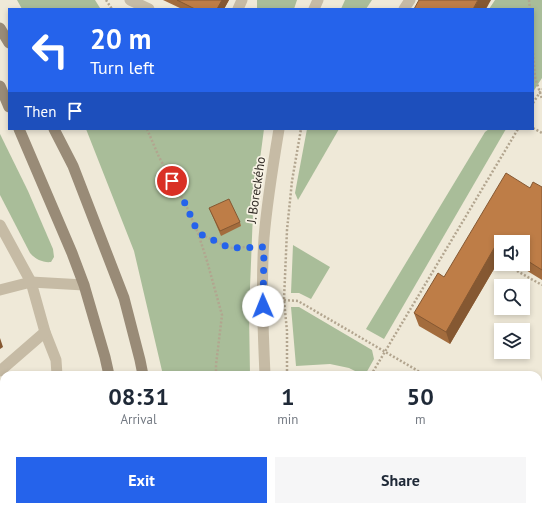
<!DOCTYPE html>
<html lang="en">
<head>
<meta charset="utf-8">
<style>
	body { margin:0; font-family:"PT Sans",sans-serif; background:#f6f6f7; color:#1f2937; height:100vh; display:flex; flex-direction:column; font-size:15px; white-space:nowrap }
	* { box-sizing:border-box; margin:0 }
	p { font-size:13px; color:#747a83 }
	.icon { flex:none; width:22px; height:22px; fill:none; stroke:currentColor; stroke-width:2; stroke-linecap:round; stroke-linejoin:round }
	.map { position:relative; flex:1; overflow:hidden }
	.details { position:absolute; left:0px; top:371px; width:542px; height:140px; display:flex; flex-direction:column; background:#fff; border-radius:12px 12px 0 0; box-shadow:0 2px 6px #0003 }
	.details>* { flex:none }
	.top-card { position:absolute; left:8px; top:8px; width:526px; height:122px; border-radius:0px; box-shadow:0 2px 6px #0003; background:#2563eb; color:#fff; overflow:hidden }
	.tools { position:absolute; left:494px; top:235px; display:grid; gap:8px }
	.tools a { display:grid; place-items:center; width:36px; height:36px; border-radius:0px; background:#fff; box-shadow:0 2px 6px #0003; font-size:20px }
	.pin { position:absolute; display:grid; place-items:center; width:34px; height:34px; color:#fff; margin:-17px; border:2px solid #fff; border-radius:50%; box-shadow:0 1px 4px #0007 }
	.me { position:absolute; width:44px; margin:-22px; rotate:359deg; stroke-linejoin:round; filter:drop-shadow(0 0 3px #0008) }
	.turn { display:flex; align-items:center; gap:14px; height:84px; padding:0 16px; font-size:18px }
	.turn .icon { width:52px; height:52px; stroke-width:2.5 }
	.turn b { display:block; font-size:28px; line-height:34px }
	.then { display:flex; align-items:center; height:38px; padding:0 16px; background:#0003; gap:8px; font-size:15px }
	.eta { display:flex; justify-content:space-evenly; align-items:center; height:68px; text-align:center }
	.eta b { font-size:24px; font-weight:700; line-height:28px }
	.button { display:flex; gap:8px; margin-top:auto; padding:8px 16px }
	.button a { flex:1; height:46px; border-radius:0px; background:#2563eb; color:#fff; font-size:16px; font-weight:700; line-height:46px; text-align:center }
	.button a+a { background:#f6f6f7; color:#1f2937 }
	.map>svg:first-child { display:block }
	.green { fill:#a9bd99 }
	.lines { fill:none; stroke-linecap:round; stroke-linejoin:round }
	.path { stroke:#b2a58f; stroke-width:2.5; stroke-dasharray:2 2; stroke-linecap:butt }
	.service { stroke:#c6bba5; stroke-width:11 }
	.minor { stroke:#c6bba5; stroke-width:11 }
	.secondary { stroke:#998b77; stroke-width:11 }
	.wall { fill:#a36c3d }
	.shaded-wall { fill:#855832 }
	.building { fill:#be7d47; stroke:#855832 }
	.route { stroke:#2563eb; stroke-width:7; stroke-dasharray:0 12.6 }
	.labels { text-anchor:middle; dominant-baseline:central; stroke-width:3.5; stroke-linejoin:round; paint-order:stroke }
	.street-label { font-size:13px; fill:#322c26; stroke:#f7f2e4 }
</style>
</head>
<body>
<div class="map">
<svg width="542" height="511" viewBox="0 0 542 511">
	<rect width="100%" height="100%" fill="#efe9d8"/>
	<g class="green">
		<polygon points="17,0 95,0 100,8 106,9 22,9"/>
		<polygon points="257,0 297,0 294,9 257,9"/>
		<polygon points="345,0 372,0 366,9 341,9"/>
		<polygon points="495,0 542,0 542,78 533,92 533,9 489,9"/>
		<polygon points="86,129 264,129 253,212 249,313 250,375 163,375 134,251"/>
		<polygon points="307,129 339,129 298,200 295,193"/>
		<polygon points="489,129 506,129 384,339 366,329 485,132"/>
		<path d="M0,134l28,57 25,58 1,8 -3,5c-8,1 -16,-3 -21,-9l-30,-58z"/>
		<polygon points="293,245 330,267 311,299 299,293 291,293"/>
		<polygon points="291,307 299,307 372,350 374,359 365,375 363,375 349,368 330,364 296,366"/>
		<rect x="174" y="507" width="80" height="4"/>
	</g>
	<g class="lines">
		<g class="path">
			<polyline points="106,0 112,9"/>
			<polyline points="529,0 530,9"/>
			<polyline points="533,53 535,77 542,99"/>
			<polyline points="533,103 542,89"/>
			<polyline points="533,128 542,133"/>
			<polyline points="147,129 159,157 186,205 198,233 207,261 222,315 216,365 216,375"/>
			<polyline points="198,233 230,248 245,247"/>
			<polyline points="517,271 542,285"/>
			<polyline points="284,300 298,301 425,375"/>
			<polyline points="287,375 287,331 284,300 287,230 292,181 301,129"/>
			<polyline points="371,375 518,129"/>
			<polyline points="538,442 542,445"/>
			<polyline points="0,476 4,478"/>
			<polyline points="293,507 293,511"/>
		</g>
		<g class="service">
			<polyline points="130,0 149,9"/>
			<polyline points="238,9 242,0"/>
			<polyline points="404,9 410,0"/>
			<polyline points="0,225 31,282 45,332 56,360 57,375"/>
			<polyline points="0,290 31,282 84,285"/>
			<polyline points="0,371 45,332"/>
			<polyline points="0,426 4,425"/>
		</g>
		<g class="minor">
			<polyline points="314,9 318,0"/>
			<path d="M265,375c-2,-46 -4,-92 -1,-137 3,-37 9,-73 15,-109"/>
			<polyline points="267,507 267,511"/>
		</g>
		<g class="secondary">
			<polyline points="0,28 9,43"/>
			<polyline points="0,86 9,107"/>
			<polyline points="19,129 72,253 84,285 105,357 109,375"/>
			<polyline points="54,129 73,166 124,298 140,360 143,375"/>
			<polyline points="125,507 126,511"/>
			<polyline points="156,507 156,511"/>
		</g>
	</g>
	<g class="wall">
		<polygon points="163,0 229,0 224,9 182,9"/>
		<polygon points="542,187 542,280 516,264 523,264 523,242 501,242 501,257 450,344 419,326 414,313 444,277 530,188"/>
		<polygon points="209,208 240,222 241,226 221,236"/>
	</g>
	<g class="shaded-wall">
		<polygon points="222,0 229,0 224,9 217,9"/>
		<polygon points="478,0 491,0 486,9 473,9"/>
		<polygon points="497,243 501,253 501,257 450,344 446,332"/>
		<polygon points="0,338 3,347 0,349"/>
	</g>
	<g class="building">
		<polygon points="177,0 222,0 217,9 195,9"/>
		<polygon points="419,0 478,0 473,9 414,9"/>
		<polygon points="506,173 530,188 533,182 542,187 542,270 523,258 523,242 501,242 501,245 497,243 446,332 414,313 438,273 444,277"/>
		<polygon points="229,199 240,222 220,231 209,208"/>
		<polygon points="538,462 542,464 542,511 414,511 417,507 538,507"/>
	</g>
	<g class="lines">
		<polyline class="route" points="172,181 186,205 198,233 230,248 264,247 263,306"/>
	</g>
	<g class="labels">
		<g class="street-label">
			<text transform="translate(256 190) rotate(-82)">J. Boreckého</text>
		</g>
	</g>
</svg>
<div class="tools">
<a><svg class="icon" aria-label="sound" viewBox="0 0 24 24"><path d="M4 9h4l5-4v14l-5-4H4zM17 9q2 3 0 6"/></svg></a>
<a><svg class="icon" aria-label="search" viewBox="0 0 24 24"><circle cx="10" cy="10" r="6"/><path d="M15 15l6 6"/></svg></a>
<a><svg class="icon" aria-label="layers" viewBox="0 0 24 24"><path d="M12 4l9 5-9 5-9-5zM3 14l9 5 9-5"/></svg></a>
</div>
<div class="pin" style="left:172px;top:181px;background:#d93025"><svg class="icon" aria-label="arrive" viewBox="0 0 24 24"><path d="M6 21V4h12l-3 4 3 4H6"/></svg></div>
<svg class="me" style="left:263px;top:306px" viewBox="-20 -20 40 40"><circle r="19" fill="#fff"/><path d="M0-13L10 11 0 6-10 11z" fill="#2563eb"/></svg>
<div class="top-card">
<div class="turn"><svg class="icon" aria-label="left" viewBox="0 0 24 24"><path d="M17 20v-9H6M10 6l-5 5 5 5"/></svg><div><b>20 m</b>Turn left</div></div>
<div class="then">Then<svg class="icon" aria-label="arrive" viewBox="0 0 24 24"><path d="M6 21V4h12l-3 4 3 4H6"/></svg></div>
</div>
<section class="details">
<div class="eta">
<div><b>08:31</b><p>Arrival</p></div>
<div><b>1</b><p>min</p></div>
<div><b>50</b><p>m</p></div>
</div>
<div class="button"><a>Exit</a><a>Share</a></div>
</section>
</div>
</body>
</html>
